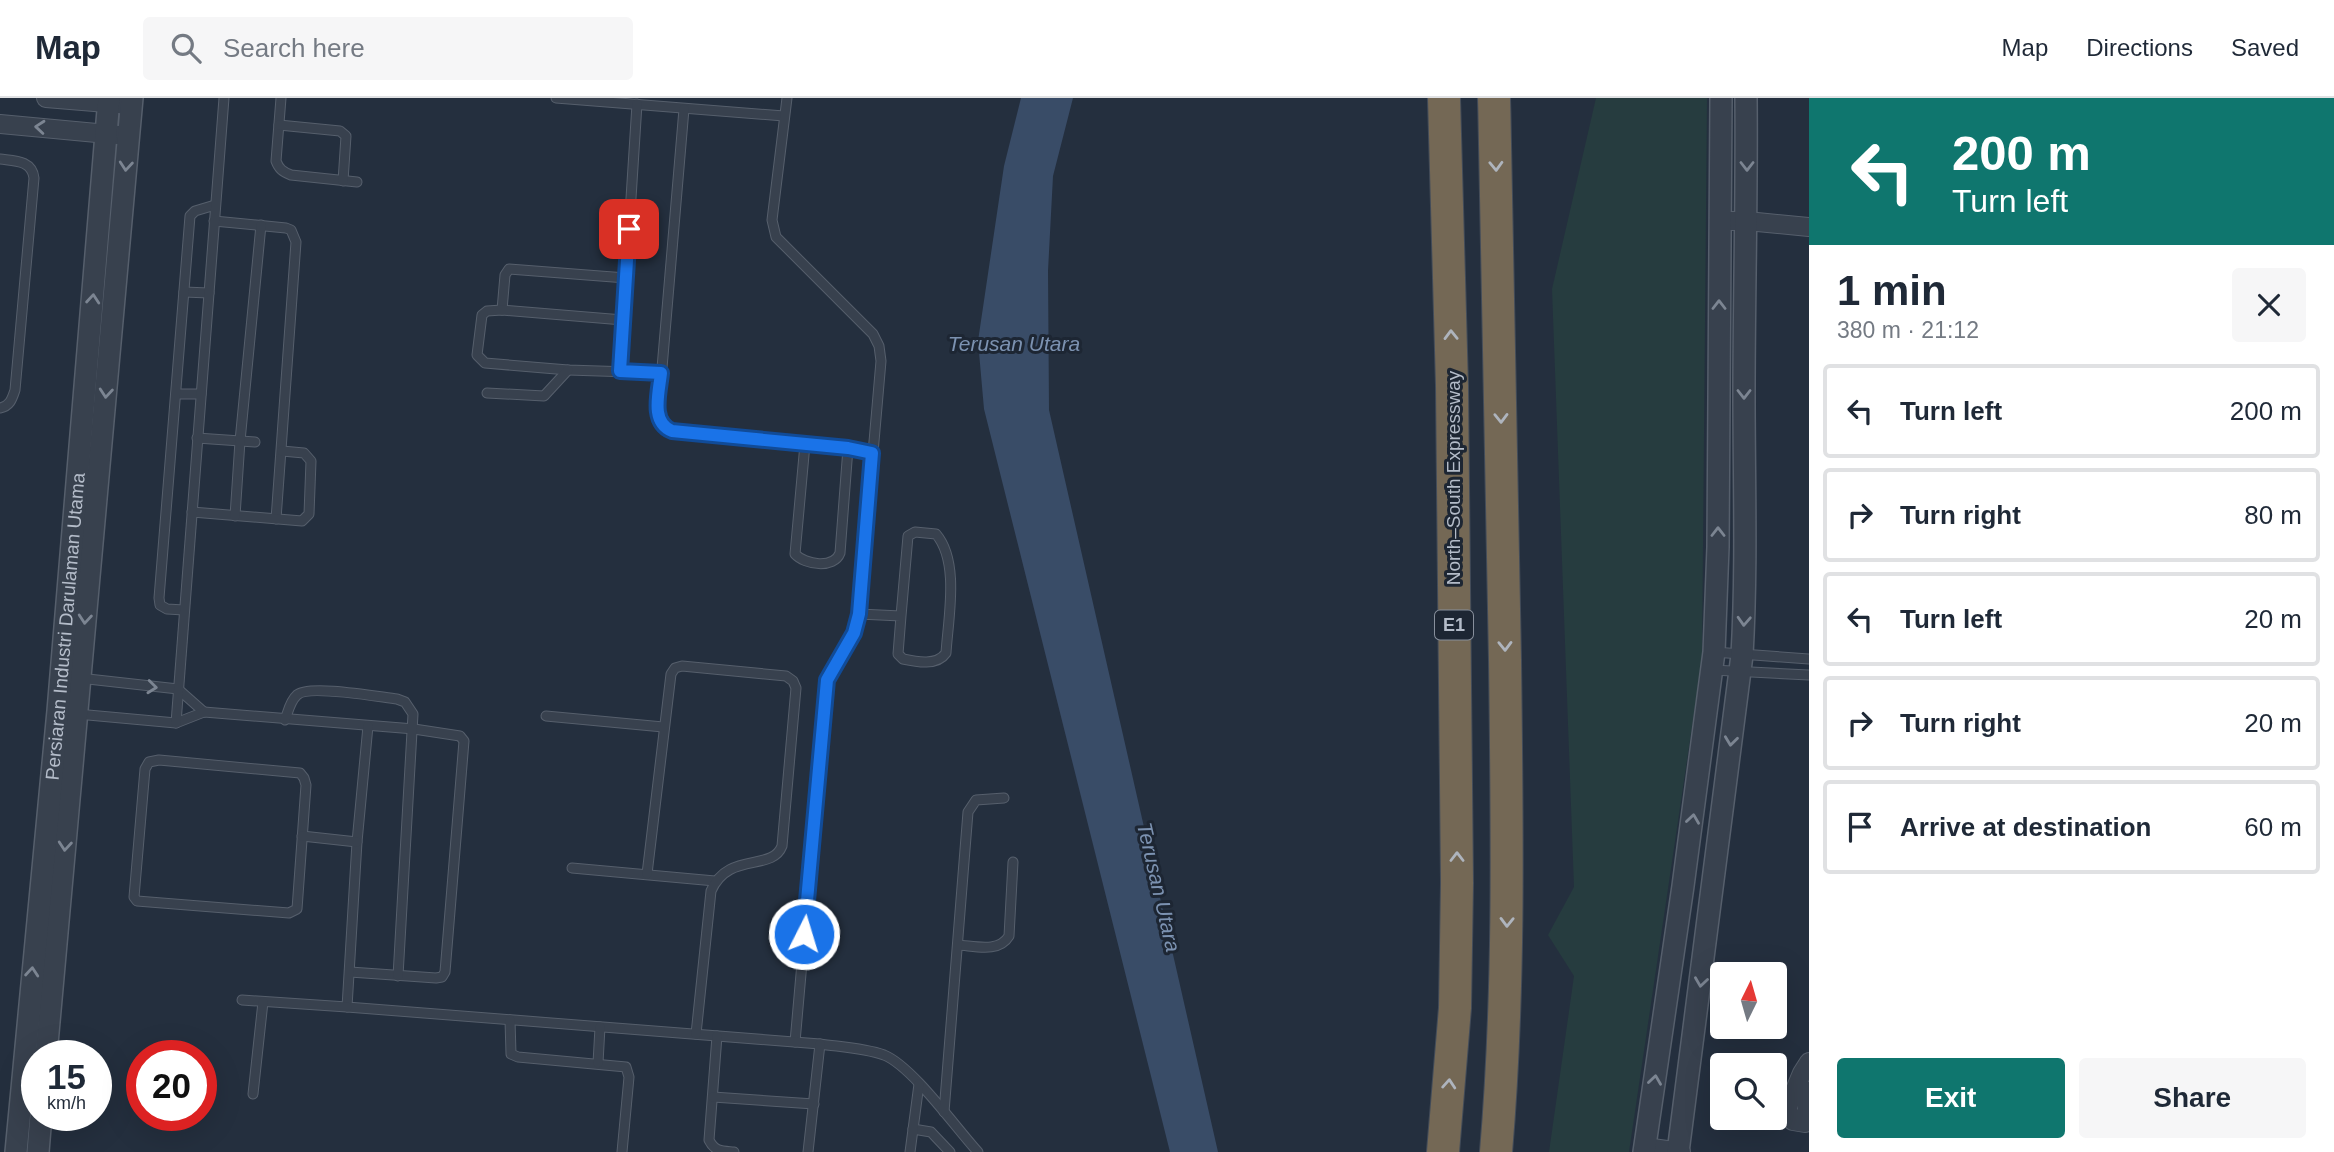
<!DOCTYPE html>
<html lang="en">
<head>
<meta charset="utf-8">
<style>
	body { margin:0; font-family:Helvetica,sans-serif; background:#f6f6f7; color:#1f2937; height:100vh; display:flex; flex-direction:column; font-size:26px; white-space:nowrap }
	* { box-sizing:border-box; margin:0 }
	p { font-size:23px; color:#747a83 }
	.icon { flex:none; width:38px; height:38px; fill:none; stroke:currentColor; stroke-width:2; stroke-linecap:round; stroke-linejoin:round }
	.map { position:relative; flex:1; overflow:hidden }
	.drawer { display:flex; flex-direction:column; background:#fff; width:525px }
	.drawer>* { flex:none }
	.hud { background:#0f766e; color:#fff; overflow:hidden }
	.needle { width:46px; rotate:5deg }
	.tools { position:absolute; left:1710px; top:864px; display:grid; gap:14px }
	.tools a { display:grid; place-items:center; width:77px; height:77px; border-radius:7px; background:#fff; box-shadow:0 7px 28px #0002; font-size:35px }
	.speed { position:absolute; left:21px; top:942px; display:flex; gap:14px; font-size:35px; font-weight:700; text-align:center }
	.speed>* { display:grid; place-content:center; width:91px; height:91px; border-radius:50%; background:#fff; box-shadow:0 7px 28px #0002; line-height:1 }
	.speed small { font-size:18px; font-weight:400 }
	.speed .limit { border:10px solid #d22; background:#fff; color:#111 }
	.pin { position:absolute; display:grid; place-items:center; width:60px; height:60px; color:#fff; margin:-30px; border-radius:14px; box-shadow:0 4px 10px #0006 }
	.me { position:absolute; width:77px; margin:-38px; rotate:5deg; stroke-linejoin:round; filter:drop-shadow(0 0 5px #0008) }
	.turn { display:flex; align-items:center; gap:24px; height:147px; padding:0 28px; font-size:32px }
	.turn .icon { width:91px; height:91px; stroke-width:2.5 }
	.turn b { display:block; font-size:49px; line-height:60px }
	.round { display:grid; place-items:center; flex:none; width:74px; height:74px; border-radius:7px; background:#f6f6f7 }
	.head { display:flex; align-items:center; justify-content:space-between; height:119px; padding:0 28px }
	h1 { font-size:42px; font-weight:600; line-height:52px }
	.cta { display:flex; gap:14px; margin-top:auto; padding:14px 28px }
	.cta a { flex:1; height:80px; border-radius:7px; background:#0f766e; color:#fff; font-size:28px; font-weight:600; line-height:80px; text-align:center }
	.cta a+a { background:#f6f6f7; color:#1f2937 }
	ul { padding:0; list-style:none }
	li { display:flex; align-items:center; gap:21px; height:94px; margin:0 14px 10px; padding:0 14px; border:4px solid #e0e1e3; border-radius:7px }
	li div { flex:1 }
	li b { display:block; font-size:26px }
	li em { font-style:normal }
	header { display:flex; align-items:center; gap:42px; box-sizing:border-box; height:98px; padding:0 35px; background:#fff; border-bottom:2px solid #e0e1e3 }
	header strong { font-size:33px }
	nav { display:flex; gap:38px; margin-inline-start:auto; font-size:24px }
	.search { width:490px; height:63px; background:#f6f6f7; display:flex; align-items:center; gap:18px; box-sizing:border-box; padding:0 24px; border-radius:7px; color:#747a83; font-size:26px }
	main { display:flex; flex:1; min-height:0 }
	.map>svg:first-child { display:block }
	.green { fill:#263c3f }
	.water { fill:#394c67 }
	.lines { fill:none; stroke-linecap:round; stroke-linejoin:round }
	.service-casing { stroke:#565f6c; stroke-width:11 }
	.minor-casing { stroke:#565f6c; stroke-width:20 }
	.tertiary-casing { stroke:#565f6c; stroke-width:24 }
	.motorway-casing { stroke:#434c59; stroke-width:34 }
	.service { stroke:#38414e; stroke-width:9 }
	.minor { stroke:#38414e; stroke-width:18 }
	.tertiary { stroke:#38414e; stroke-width:21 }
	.motorway { stroke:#746855; stroke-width:32 }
	.oneway { stroke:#7c8592 }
	.oneway2 { stroke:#aeb4bd }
	.route-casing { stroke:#114b97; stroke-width:18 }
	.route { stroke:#1a73e8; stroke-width:12 }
	.labels { text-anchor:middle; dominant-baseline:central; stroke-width:6; stroke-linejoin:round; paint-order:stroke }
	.shield { fill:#1d2633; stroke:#878f9c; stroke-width:2 }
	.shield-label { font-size:18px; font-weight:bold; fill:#b4bcc9 }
	.street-label { font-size:19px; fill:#b4bcc9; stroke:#1d2633 }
	.water-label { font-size:21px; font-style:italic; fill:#7c92b1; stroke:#1d2633 }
</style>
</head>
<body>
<header>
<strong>Map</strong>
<div class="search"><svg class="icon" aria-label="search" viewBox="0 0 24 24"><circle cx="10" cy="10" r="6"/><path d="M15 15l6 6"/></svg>Search here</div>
<nav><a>Map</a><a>Directions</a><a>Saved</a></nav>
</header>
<main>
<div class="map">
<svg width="1809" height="1054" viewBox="0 0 1809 1054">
	<rect width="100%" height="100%" fill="#242f3e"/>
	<polygon class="green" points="1596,0 1707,0 1702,561 1629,1054 1549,1054 1574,878 1548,837 1574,789 1552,191"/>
	<polygon class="water" points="1021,0 1073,0 1053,78 1048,173 1049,312 1218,1054 1170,1054 984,311 978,243 1004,68"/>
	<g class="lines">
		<defs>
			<g id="service">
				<path d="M281,0l-5,63c3,8 7,11 15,14l66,7"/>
				<polyline points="556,0 784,18"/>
				<polyline points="787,0 772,122 776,139 873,236 879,248 881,263 859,516 854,535 827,582 795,944"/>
				<polyline points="684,11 658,317 659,325 672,333 848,350 871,355"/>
				<polyline points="279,27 340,33 346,38 343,83"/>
				<path d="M0,61c14,2 32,1 34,19l-19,212c-3,9 -5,16 -15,18"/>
				<polyline points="214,123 286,130 291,132 296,144 276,421"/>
				<polyline points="184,194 209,195"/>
				<polyline points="502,212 505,177 509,171 626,180"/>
				<polyline points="623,222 502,212 487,213 482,217 477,257 485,265 568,272 661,275"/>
				<polyline points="620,273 637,6"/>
				<polyline points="487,295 544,298 568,272"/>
				<polyline points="176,296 201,296"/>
				<polyline points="197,340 255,344"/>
				<path d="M805,346l-10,110c10,11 39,15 45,-1l8,-105"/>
				<polyline points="192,414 302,423 309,416 311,363 304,355 282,353"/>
				<polyline points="235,418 240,343 261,127"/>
				<polyline points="184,512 167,511 160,507 159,500 190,118 195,113 215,107"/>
				<path d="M859,516l42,2 7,-80 7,-4 21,2c24,28 12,85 10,119 -9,13 -29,9 -43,6l-5,-5 3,-38"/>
				<polyline points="1714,554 1809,561"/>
				<polyline points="1713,572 1809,577"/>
				<polyline points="79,580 178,591 204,614"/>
				<polyline points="77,616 176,625 204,614 414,631 460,638 464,643 445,874 442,879 436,880 350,874"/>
				<polyline points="546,618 663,629"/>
				<path d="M285,622c3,-8 5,-19 12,-25 11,-11 82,2 100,4l8,3 8,12 -15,262"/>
				<polyline points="176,625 224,0"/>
				<path d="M368,628l-11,116 -10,165 473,37c21,3 44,4 64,11 28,11 72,73 94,97"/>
				<polygon points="159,662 300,675 304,680 306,687 297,811 289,815 137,803 134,799 145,671 149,664"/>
				<polyline points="302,738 357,744"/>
				<polyline points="572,770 715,783"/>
				<path d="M647,776l24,-200 4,-6 7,-2 104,10 7,5 3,7 -14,158c-10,26 -54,5 -71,45l-15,143"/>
				<path d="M958,847c17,1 41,8 51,-9l4,-74"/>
				<polyline points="242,902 347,909"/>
				<polyline points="510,922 511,956 518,959 626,969 629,979 622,1054"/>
				<path d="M717,938l-8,104c6,12 13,11 25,12"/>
				<polyline points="598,965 600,929"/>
				<polyline points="253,996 263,904"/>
				<polyline points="713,999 814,1006"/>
				<polyline points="944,1014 968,714 976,702 1004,700"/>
				<polyline points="913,1031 931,1034 950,1054"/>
				<polyline points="808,1054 820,946"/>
				<polyline points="910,1054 919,986"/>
			</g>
			<g id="minor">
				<polyline points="46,0 131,7"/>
				<polyline points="0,26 118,37"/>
				<polyline points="1720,123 1747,123 1809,129"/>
				<polyline points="1809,964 1802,975 1787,1011 1793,1023 1805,1025 1809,993"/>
				<polyline points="1645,1049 1681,1054"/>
			</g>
			<g id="tertiary">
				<polyline points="46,957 132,0"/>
				<path id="s1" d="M16,1054l42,-441 51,-613"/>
				<polyline points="38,1054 41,1017"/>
				<polyline points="1644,1054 1683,788 1714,554 1718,449 1721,0"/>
				<path d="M1678,1054l64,-497c5,-87 2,-174 2,-260 0,-99 3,-198 2,-297"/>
			</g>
			<g id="motorway">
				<path d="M1494,0c5,187 9,374 11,562 2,164 5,328 -9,492"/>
				<polyline points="1443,1054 1455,910 1457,785 1452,288 1444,0"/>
			</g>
		</defs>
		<use href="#service" class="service-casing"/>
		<use href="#minor" class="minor-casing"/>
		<use href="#tertiary" class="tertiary-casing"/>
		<use href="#motorway" class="motorway-casing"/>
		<use href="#service" class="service"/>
		<use href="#minor" class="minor"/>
		<use href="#tertiary" class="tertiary"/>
		<use href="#motorway" class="motorway"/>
	</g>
	<defs><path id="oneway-chevron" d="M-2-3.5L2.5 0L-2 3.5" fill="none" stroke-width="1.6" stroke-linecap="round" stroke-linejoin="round" transform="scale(1.75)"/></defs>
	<g class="oneway">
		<use href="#oneway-chevron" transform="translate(40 29) rotate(-175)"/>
		<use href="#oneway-chevron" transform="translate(126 68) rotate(95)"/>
		<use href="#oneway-chevron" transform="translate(1747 68) rotate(90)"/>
		<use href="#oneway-chevron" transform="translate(93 201) rotate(-85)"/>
		<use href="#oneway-chevron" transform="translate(1719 207) rotate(-90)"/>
		<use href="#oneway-chevron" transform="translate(106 295) rotate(95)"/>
		<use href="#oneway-chevron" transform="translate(1744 296) rotate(90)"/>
		<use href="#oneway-chevron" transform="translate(1718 434) rotate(-90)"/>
		<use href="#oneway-chevron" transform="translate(85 521) rotate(95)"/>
		<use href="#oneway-chevron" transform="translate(1744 523) rotate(93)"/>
		<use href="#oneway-chevron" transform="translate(152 589) rotate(6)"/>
		<use href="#oneway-chevron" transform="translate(1731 643) rotate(97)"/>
		<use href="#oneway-chevron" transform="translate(1693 721) rotate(-82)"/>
		<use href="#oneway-chevron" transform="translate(65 748) rotate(95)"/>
		<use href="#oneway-chevron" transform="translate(32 874) rotate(-85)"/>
		<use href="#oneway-chevron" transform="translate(1701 884) rotate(98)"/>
		<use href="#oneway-chevron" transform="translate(1655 982) rotate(-82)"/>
	</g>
	<g class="oneway2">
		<use href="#oneway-chevron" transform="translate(1496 68) rotate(88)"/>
		<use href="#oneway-chevron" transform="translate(1451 237) rotate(-91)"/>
		<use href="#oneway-chevron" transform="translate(1501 320) rotate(89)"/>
		<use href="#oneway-chevron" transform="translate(1505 548) rotate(89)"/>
		<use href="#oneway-chevron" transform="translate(1457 759) rotate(-90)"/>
		<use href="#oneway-chevron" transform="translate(1507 824) rotate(91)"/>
		<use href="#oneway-chevron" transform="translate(1449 986) rotate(-86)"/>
	</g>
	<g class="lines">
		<defs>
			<path id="route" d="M629,131l-9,142 41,2c-2,20 -11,49 11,58l176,17 24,5 -13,161 -5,19 -27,47 -23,254"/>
		</defs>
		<use href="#route" class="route-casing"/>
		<use href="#route" class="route"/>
	</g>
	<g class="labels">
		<rect class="shield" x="1435" y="512.5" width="38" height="29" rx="5"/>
		<g class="shield-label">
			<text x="1454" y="527">E1</text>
		</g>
		<g class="street-label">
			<text transform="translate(1453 380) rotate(-90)">North–South Expressway</text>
			<text stroke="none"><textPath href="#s1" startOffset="528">Persiaran Industri Darulaman Utama</textPath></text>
		</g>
		<g class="water-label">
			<text x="1014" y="245">Terusan Utara</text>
			<text transform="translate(1159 789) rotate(77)">Terusan Utara</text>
		</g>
	</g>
</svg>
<div class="tools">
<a><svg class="needle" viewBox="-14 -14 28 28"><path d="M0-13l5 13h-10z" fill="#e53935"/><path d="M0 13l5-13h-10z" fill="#747a83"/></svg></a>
<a><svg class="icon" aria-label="search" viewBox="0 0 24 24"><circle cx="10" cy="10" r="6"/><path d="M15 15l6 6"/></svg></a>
</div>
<div class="speed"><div>15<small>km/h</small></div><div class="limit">20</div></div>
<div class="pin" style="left:629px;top:131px;background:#d93025"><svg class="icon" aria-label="arrive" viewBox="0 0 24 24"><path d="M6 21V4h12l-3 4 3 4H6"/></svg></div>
<svg class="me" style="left:804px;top:836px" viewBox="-20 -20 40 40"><circle r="17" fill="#1a73e8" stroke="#fff" stroke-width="3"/><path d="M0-11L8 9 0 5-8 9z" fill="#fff"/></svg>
</div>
<section class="drawer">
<div class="hud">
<div class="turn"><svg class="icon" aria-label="left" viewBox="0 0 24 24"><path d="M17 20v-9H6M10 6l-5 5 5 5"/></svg><div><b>200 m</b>Turn left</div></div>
</div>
<div class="head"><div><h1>1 min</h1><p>380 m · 21:12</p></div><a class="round"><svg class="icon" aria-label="close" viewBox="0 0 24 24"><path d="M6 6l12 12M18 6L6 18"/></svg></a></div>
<ul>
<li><svg class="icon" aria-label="left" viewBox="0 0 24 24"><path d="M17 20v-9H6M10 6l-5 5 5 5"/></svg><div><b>Turn left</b></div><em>200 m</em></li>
<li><svg class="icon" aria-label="right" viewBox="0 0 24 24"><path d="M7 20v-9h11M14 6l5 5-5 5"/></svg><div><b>Turn right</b></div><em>80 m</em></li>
<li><svg class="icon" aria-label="left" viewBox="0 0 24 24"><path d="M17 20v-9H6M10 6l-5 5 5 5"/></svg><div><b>Turn left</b></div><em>20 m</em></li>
<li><svg class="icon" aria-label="right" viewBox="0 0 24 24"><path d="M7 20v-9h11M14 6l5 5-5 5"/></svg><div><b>Turn right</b></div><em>20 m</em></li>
<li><svg class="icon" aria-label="arrive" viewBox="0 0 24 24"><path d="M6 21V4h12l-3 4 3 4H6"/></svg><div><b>Arrive at destination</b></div><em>60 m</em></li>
</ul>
<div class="cta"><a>Exit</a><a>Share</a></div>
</section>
</main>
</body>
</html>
